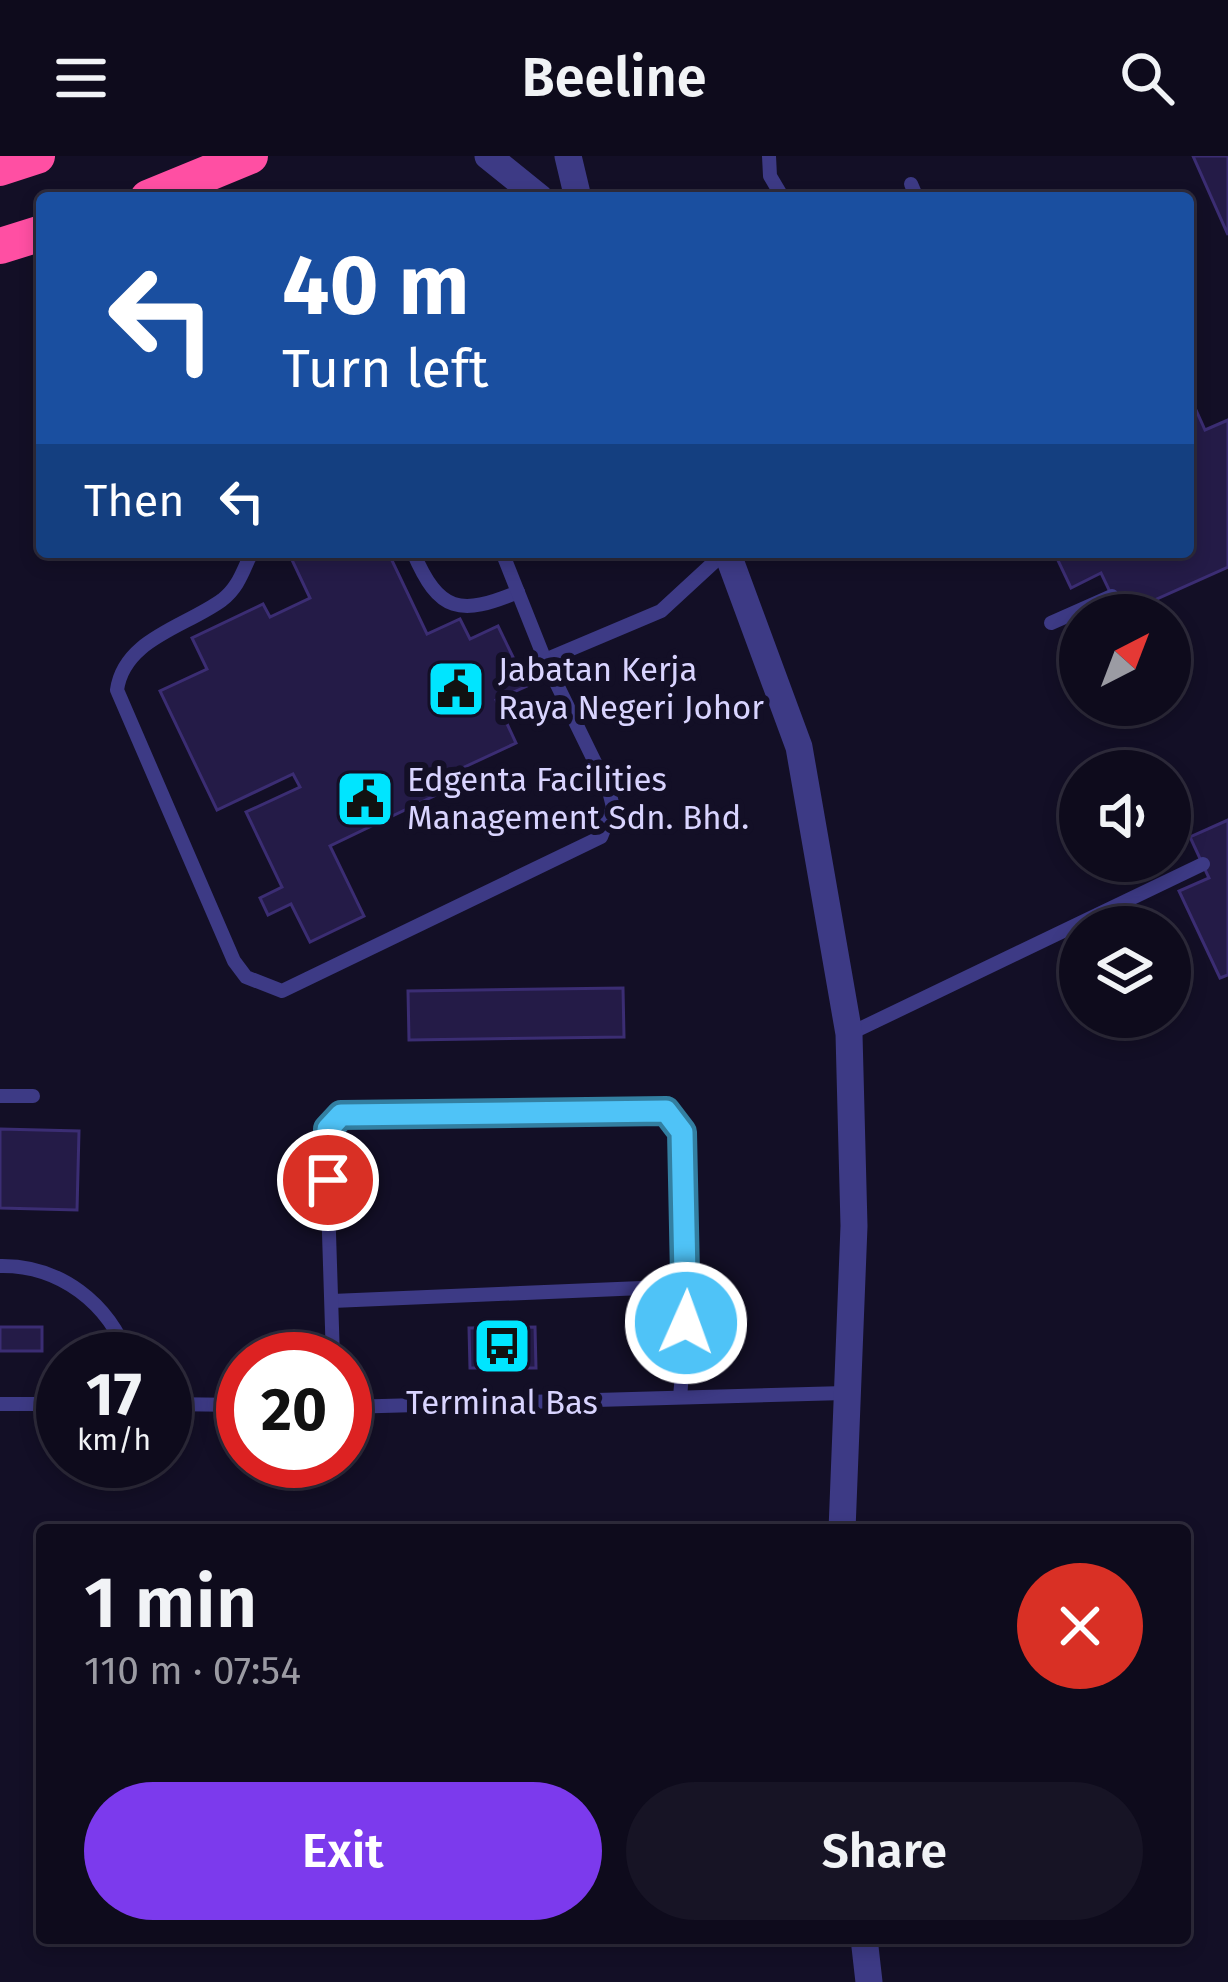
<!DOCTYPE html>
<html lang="en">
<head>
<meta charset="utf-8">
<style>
	body { margin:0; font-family:"Fira Sans",sans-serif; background:#171425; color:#f1f3f6; height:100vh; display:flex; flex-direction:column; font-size:45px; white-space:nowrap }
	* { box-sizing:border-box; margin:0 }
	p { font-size:39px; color:#9b9ba3 }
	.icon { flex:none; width:66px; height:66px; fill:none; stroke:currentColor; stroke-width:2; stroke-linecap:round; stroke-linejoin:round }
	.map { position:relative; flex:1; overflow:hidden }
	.side { position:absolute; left:36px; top:1368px; width:1155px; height:420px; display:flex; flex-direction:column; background:#0e0b1c; border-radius:12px; box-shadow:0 6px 18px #0003,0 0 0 3px #2e2b3b }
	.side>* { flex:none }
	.banner { position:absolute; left:36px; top:36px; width:1158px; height:366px; border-radius:12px; box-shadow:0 6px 18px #0003,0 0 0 3px #2e2b3b; background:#1a4fa0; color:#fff; overflow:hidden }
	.needle { width:78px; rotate:42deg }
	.tools { position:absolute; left:1059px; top:438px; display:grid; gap:24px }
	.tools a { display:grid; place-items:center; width:132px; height:132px; border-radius:50%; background:#0e0b1c; box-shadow:0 6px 18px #0003,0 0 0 3px #2e2b3b; font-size:60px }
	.speed { position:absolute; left:36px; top:1176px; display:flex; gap:24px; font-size:60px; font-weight:700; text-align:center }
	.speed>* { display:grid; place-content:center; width:156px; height:156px; border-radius:50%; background:#0e0b1c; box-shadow:0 6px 18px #0003,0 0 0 3px #2e2b3b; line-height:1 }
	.speed small { font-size:30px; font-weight:400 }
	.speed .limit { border:18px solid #d22; background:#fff; color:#111 }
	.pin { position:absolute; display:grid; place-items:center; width:102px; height:102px; color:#fff; margin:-51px; border:6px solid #fff; border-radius:50%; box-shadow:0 3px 12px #0007 }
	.me { position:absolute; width:132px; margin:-66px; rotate:2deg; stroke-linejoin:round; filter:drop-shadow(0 0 9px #0008) }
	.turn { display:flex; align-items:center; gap:42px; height:252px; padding:0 48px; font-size:54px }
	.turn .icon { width:156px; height:156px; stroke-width:2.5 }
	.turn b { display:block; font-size:84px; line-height:102px }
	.then { display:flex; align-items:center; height:114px; padding:0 48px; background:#0003; gap:24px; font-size:45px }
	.round { display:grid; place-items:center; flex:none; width:126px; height:126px; border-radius:63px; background:#171425 }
	.overview { display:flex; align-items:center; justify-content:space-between; height:204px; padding:0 48px }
	h1 { font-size:72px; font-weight:600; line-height:90px }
	.action { display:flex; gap:24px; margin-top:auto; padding:24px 48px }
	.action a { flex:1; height:138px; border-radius:72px; background:#7c3aed; color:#fff; font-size:48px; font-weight:600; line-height:138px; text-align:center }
	.action a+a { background:#171425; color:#f1f3f6 }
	header { display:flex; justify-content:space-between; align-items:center; height:156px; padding:0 48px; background:#0e0b1c; font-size:54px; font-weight:600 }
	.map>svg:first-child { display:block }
	.building { fill:#241b47; stroke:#3b2d73; stroke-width:3 }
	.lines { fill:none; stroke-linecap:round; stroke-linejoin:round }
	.lane { stroke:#3d3a85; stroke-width:14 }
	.street { stroke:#3d3a85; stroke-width:27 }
	.highway { stroke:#ff4fa3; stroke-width:36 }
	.route-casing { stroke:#337fa1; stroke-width:30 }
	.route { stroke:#4fc3f7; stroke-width:21 }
	.labels { text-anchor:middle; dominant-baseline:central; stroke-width:12; stroke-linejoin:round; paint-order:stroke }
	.poi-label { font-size:33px; fill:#d9d4ff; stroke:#130f26; text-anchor:start }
</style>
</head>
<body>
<header><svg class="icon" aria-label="menu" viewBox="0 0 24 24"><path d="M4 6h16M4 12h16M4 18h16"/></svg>Beeline<svg class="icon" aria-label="search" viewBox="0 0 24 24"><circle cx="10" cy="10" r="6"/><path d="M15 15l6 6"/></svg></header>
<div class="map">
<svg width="1228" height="1826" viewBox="0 0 1228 1826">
	<rect width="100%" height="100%" fill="#130f26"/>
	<g class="building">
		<polygon points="1193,0 1228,0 1228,79"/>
		<polygon points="1192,245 1205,274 1228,264 1228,411 1121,459 1101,417 1071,432 1054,396 1188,396"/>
		<polygon points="309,396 388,396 427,478 460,463 470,483 498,470 527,530 496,544 516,587 456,615 461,627 330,690 364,760 310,786 291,748 268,759 260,742 282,731 246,656 300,631 293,618 217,654 160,535 207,513 192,482 263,448 270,461 310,442 292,404"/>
		<polygon points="1228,664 1228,819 1220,822 1179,735 1209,722 1190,681"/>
		<polygon points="623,832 624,881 409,884 408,835"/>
		<polygon points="0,973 79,975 77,1054 0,1052"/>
		<rect x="0" y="1171" width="42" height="24"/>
		<polygon points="535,1171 536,1212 470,1212 469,1172"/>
	</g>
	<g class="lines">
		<g class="lane">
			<polyline points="769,0 770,20 783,42"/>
			<polyline points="911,28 917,42"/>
			<path d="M252,396c-9,18 -13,35 -30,48 -37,27 -98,39 -105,90l117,271 12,16 36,14 319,-154 12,-30 -4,-16 -64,-131 116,-49 64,-59"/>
			<path d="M413,396c26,61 47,64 105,40"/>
			<polyline points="502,396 545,504"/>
			<polyline points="1051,467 1112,440"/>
			<polyline points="849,878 1203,708"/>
			<polyline points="0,940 33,940"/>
			<path d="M0,1110c60,-1 109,37 129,93"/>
			<polyline points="332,1145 690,1130"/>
			<polyline points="333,1203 326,983 333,965 351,957 657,953 674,960 682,977 690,1130 680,1241"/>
			<polyline points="0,1248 63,1248"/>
			<polyline points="165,1248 243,1249"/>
			<polyline points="345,1251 845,1237"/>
		</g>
		<g class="street">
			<polyline points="488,0 540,42"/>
			<polyline points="568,0 578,42"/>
			<polyline points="727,396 799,591 849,878 854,1070 842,1374"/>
			<polyline points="864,1782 869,1826"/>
		</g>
		<g class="highway">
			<polyline points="0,12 37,0"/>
			<polyline points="148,42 250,0"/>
			<polyline points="0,90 42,77"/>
		</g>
	</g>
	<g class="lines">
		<defs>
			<polyline id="route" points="328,1024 328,973 341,959 666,955 682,976 686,1167"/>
		</defs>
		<use href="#route" class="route-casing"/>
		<use href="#route" class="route"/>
	</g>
	<defs>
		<symbol id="civic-square" viewBox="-11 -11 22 22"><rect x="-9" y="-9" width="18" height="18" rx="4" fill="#00e5ff" stroke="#130f26"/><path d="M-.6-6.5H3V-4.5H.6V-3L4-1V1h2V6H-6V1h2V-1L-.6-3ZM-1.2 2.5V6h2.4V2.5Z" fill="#111"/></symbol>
		<symbol id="bus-square" viewBox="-11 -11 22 22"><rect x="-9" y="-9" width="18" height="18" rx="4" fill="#00e5ff" stroke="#130f26"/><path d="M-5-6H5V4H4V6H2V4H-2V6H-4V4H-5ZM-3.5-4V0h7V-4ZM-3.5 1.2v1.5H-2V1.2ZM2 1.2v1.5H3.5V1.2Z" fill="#111"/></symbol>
	</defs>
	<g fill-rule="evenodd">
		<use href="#civic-square" x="423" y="500" width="66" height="66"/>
		<use href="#civic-square" x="332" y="610" width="66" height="66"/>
		<use href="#bus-square" x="469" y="1157" width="66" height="66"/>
	</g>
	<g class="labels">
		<g class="poi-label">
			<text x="498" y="514">Jabatan Kerja<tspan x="498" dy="38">Raya Negeri Johor</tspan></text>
			<text x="407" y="624">Edgenta Facilities<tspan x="407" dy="38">Management Sdn. Bhd.</tspan></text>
			<text x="502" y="1247" text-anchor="middle">Terminal Bas</text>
		</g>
	</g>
</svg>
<div class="tools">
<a><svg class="needle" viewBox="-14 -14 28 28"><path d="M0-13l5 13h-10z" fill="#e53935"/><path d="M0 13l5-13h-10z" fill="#9b9ba3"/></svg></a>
<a><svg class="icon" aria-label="sound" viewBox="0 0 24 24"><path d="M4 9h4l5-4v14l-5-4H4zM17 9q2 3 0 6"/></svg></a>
<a><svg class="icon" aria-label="layers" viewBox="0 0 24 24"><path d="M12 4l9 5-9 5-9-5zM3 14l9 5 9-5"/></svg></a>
</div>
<div class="speed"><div>17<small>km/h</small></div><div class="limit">20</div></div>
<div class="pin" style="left:328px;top:1024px;background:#d93025"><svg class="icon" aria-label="arrive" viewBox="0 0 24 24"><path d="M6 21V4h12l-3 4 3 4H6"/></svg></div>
<svg class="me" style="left:686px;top:1167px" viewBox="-20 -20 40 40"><circle r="17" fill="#4fc3f7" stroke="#fff" stroke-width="3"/><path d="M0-11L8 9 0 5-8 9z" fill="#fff"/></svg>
<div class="banner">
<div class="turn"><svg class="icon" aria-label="left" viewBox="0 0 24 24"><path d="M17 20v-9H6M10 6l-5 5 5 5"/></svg><div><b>40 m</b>Turn left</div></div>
<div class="then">Then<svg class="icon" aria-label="left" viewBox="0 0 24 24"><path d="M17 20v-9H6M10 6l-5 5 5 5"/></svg></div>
</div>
<section class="side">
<div class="overview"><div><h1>1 min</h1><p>110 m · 07:54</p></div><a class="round" style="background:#d93025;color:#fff"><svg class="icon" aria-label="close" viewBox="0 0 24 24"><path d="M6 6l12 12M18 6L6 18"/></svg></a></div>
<div class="action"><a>Exit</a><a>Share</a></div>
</section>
</div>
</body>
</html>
